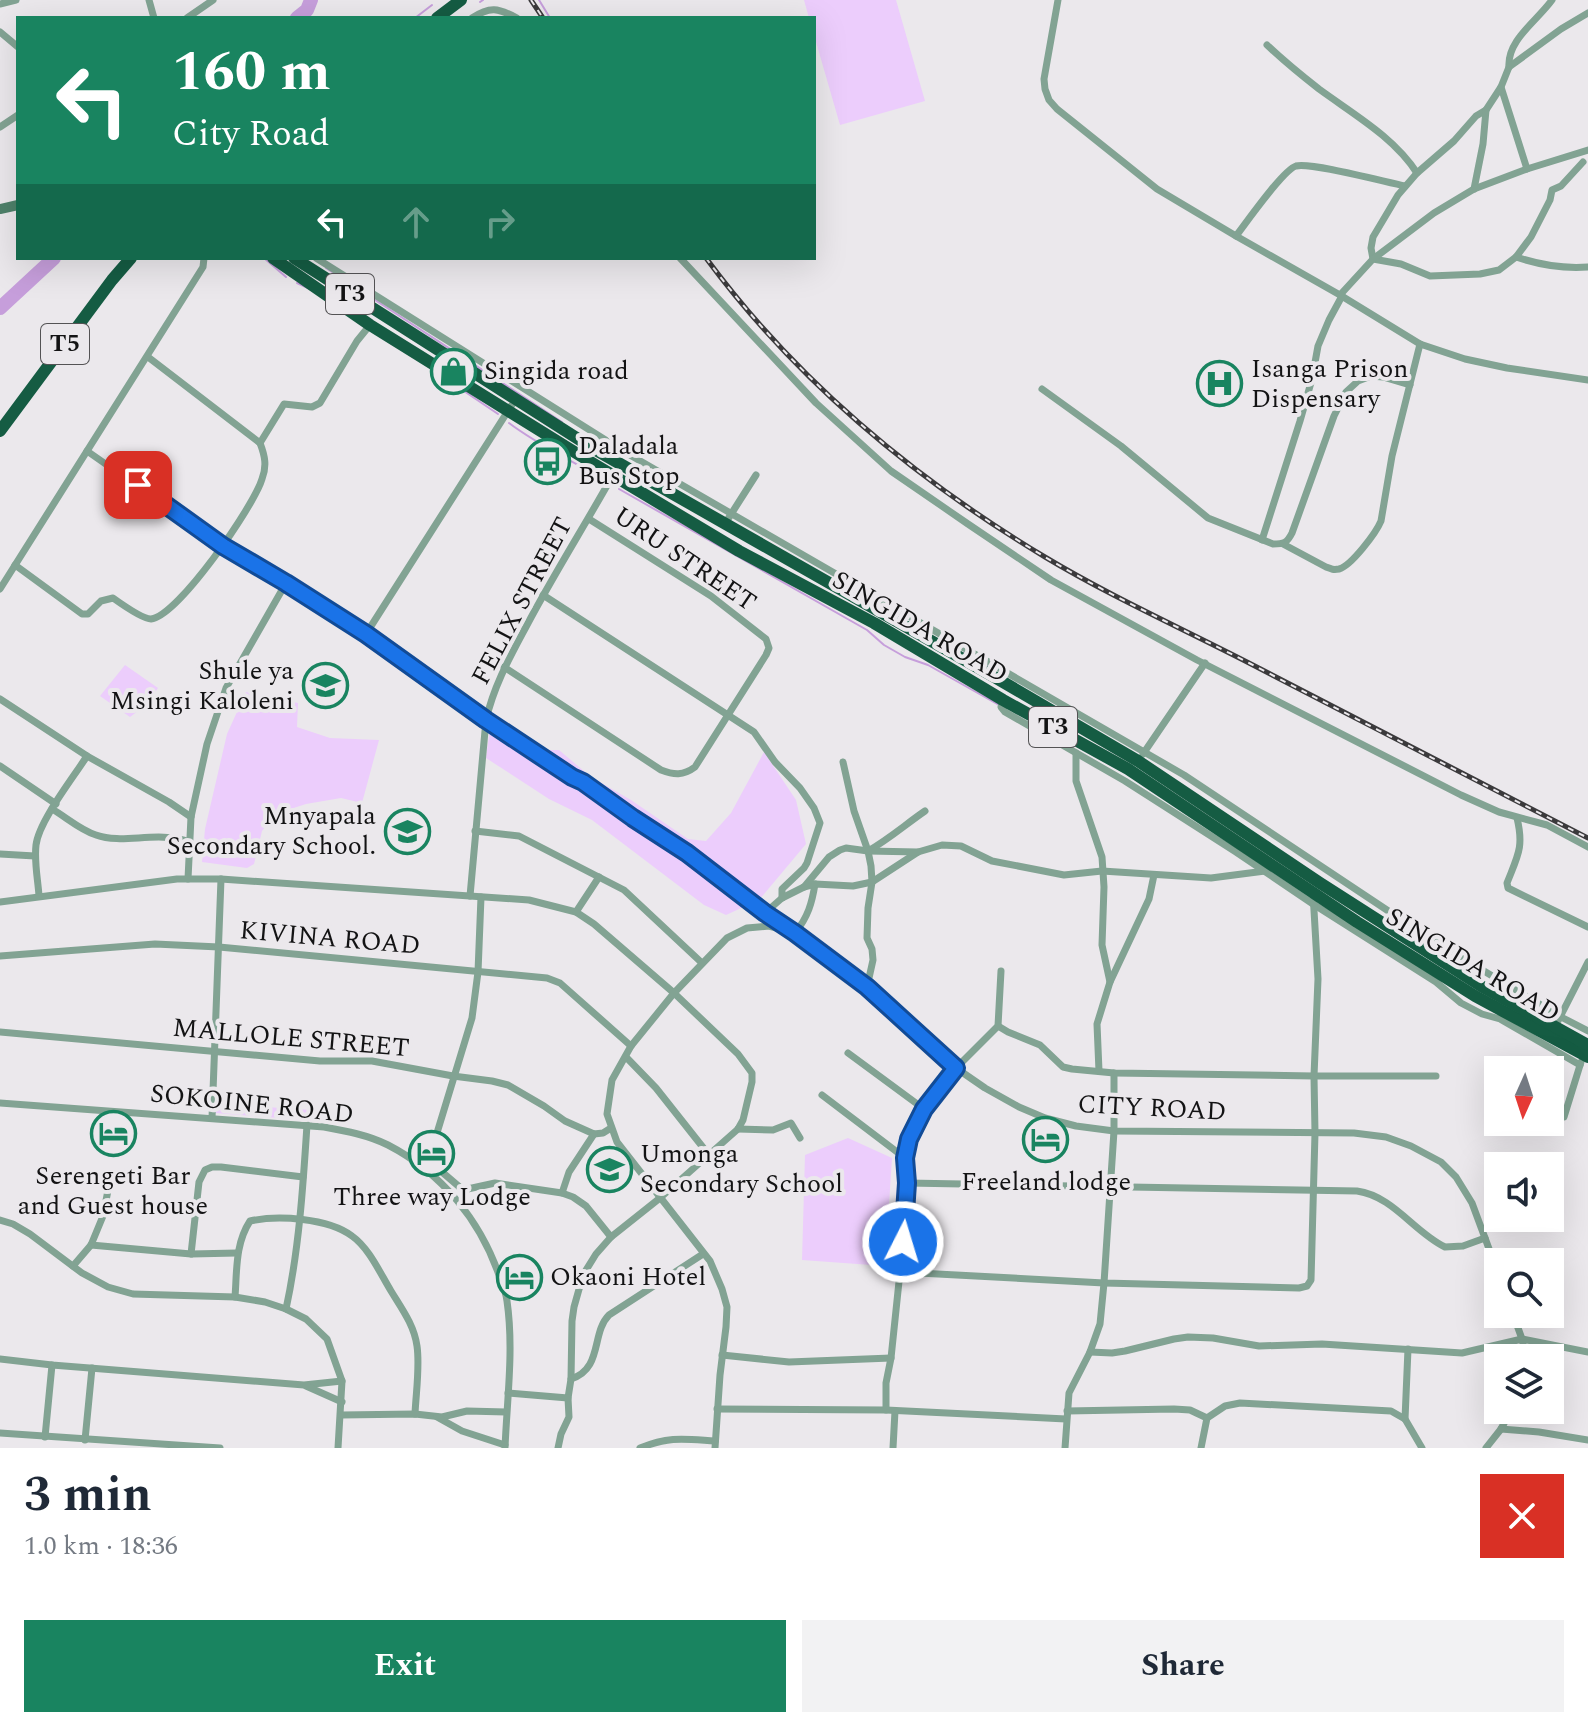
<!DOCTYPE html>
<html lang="en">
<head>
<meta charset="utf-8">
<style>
	body { margin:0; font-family:Spectral,serif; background:#f2f2f3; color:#1f2937; height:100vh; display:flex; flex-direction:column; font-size:30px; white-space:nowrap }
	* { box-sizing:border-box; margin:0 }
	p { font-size:26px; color:#747a83 }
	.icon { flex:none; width:44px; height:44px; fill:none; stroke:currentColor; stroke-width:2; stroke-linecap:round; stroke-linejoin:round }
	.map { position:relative; height:1448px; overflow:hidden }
	.side { display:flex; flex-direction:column; background:#fff; flex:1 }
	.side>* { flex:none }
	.top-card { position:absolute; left:16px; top:16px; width:800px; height:244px; border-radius:0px; box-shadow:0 8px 32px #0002; background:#198460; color:#fff; overflow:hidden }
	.needle { width:52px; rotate:183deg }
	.buttons { position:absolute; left:1484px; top:1056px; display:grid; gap:16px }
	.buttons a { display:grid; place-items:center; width:80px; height:80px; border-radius:0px; background:#fff; box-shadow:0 8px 32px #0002; font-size:40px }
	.pin { position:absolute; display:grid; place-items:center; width:68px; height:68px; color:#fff; margin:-34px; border-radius:16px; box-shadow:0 4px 12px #0006 }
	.me { position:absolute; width:88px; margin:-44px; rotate:5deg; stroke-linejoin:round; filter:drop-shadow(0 0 6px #0008) }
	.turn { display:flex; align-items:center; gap:28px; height:168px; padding:0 24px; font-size:36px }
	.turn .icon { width:104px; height:104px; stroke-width:2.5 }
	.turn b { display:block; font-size:56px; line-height:68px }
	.lanes { display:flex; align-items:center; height:76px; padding:0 24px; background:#0003; justify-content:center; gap:40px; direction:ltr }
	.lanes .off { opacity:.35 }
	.round { display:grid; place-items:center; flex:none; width:84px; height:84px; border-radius:0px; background:#f2f2f3 }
	.head { display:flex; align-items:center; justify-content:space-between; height:136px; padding:0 24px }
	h1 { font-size:48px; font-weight:700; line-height:60px }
	.primary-button { display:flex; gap:16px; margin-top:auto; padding:16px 24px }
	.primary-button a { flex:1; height:92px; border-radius:0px; background:#198460; color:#fff; font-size:32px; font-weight:700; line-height:92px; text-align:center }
	.primary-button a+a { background:#f2f2f3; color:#1f2937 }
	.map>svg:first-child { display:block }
	.green { fill:#eccdfc }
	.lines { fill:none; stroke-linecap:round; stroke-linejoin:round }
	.stream { stroke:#c69edb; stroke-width:2 }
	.river { stroke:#c69edb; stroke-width:14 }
	.minor { stroke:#82a393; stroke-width:7 }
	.secondary { stroke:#4e816a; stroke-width:10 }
	.trunk { stroke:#155c43; stroke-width:12 }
	.rail-casing { stroke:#3b3a3c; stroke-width:5 }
	.rail { stroke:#ebe8ec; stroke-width:2; stroke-dasharray:6; stroke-linecap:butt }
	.route-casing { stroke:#114b97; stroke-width:20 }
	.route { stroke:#1a73e8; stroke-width:14 }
	.labels { text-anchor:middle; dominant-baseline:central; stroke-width:8; stroke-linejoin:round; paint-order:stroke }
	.shield { fill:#ebe8ec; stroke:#545355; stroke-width:2 }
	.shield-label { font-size:24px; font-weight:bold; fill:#131314 }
	.poi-label { font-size:26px; fill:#131314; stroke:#ebe8ec; text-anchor:start }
	.street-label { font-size:26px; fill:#131314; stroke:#ebe8ec }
</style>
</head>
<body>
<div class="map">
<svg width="1588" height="1448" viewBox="0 0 1588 1448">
	<rect width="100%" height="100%" fill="#ebe8ec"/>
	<g class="green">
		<polygon points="804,0 896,0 925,101 840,125 814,35 814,18 809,18"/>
		<polygon points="125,665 158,688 147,704 130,717 100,696"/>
		<polygon points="246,692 298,703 297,727 330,738 379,740 362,803 341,798 306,804 275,814 262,831 254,864 247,868 202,862 205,829 227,734"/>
		<polygon points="492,714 511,730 547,750 559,750 591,777 631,800 688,839 706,841 731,813 764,752 796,800 806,844 759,900 726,915 704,905 592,820 549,799 486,758"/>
		<polygon points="217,1104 328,1111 334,1114 331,1122 215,1113"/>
		<polygon points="848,1138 892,1158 885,1266 802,1260 805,1155"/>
	</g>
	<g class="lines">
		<g class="stream">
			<polyline points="539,0 550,18"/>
			<polyline points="480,2 483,0"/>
			<polyline points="415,18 432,5"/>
			<polyline points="264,258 286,277"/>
			<polyline points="326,268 562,422"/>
			<polyline points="297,283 310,289"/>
			<polyline points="452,383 498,414"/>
			<path d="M509,423c29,22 62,37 93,56"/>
			<polyline points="619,489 867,630 884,645 905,657 928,665 999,705"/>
			<polyline points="964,653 989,667"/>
		</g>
		<g class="river">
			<polyline points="297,18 307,10 311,0"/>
			<polyline points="0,308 54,258"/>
		</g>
		<g class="minor">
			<polyline points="149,0 154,18"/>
			<polyline points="1058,0 1044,79 1045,89 1049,100 1057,109 1157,189 1236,236 1340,295 1420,344 1465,359 1507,368 1588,380"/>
			<polyline points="0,4 16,0"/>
			<polyline points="187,18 213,0"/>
			<path d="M472,18c18,-12 26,-10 45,0"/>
			<polyline points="0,32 18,47"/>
			<path d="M1267,45c17,16 34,30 52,44 34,25 75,48 98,84"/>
			<path d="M1509,67c-2,-27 28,-46 43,-67"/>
			<polyline points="1501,87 1527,169"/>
			<polyline points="1486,110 1476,116 1454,141 1417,173 1398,195 1373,237 1371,248 1373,259 1401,264 1430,276 1480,274 1499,270 1516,257 1531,237 1550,200 1552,190 1561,186 1583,162"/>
			<polyline points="0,127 18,115"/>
			<polyline points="1474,189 1483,144 1486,110 1501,87 1509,67 1561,29 1588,13"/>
			<path d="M1236,236c10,-13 47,-66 60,-70 15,-4 89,16 109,20"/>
			<path d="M1516,257c24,8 46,12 72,10"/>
			<polyline points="316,258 623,451 1184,775 1432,940 1561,1017 1588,1031"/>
			<polyline points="680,258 816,403 891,471 968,524 1051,580 1197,660 1461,795 1499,812 1547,825 1588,847"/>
			<polyline points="1340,295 1373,259 1434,213 1474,189 1527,169 1588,150"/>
			<path d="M1042,389l79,57 87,72 65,26c11,0 14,-1 19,-11l42,-117 12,-24 12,-11 13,-5 12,1 27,8"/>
			<polyline points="260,443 284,404 312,407 320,403 357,341 370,325"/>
			<path d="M87,451l136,95 63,37 80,51 120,86 115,74 32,24 54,35 78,60 30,20c13,-16 17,-30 20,-49"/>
			<polyline points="728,519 756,475"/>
			<polyline points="1262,540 1300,421 1312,379 1318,346 1329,320 1342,296"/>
			<path d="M1283,544l43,23c5,2 7,3 13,2 12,-3 37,-36 42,-48l11,-65 28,-112"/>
			<path d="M15,565l67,49h6l13,-13 12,-3c7,5 30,21 38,21 27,-3 103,-113 111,-140 5,-13 3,-23 -2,-36l-112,-86"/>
			<polyline points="0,589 203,267 204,258"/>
			<polyline points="543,595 754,732 775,762 800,788 814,808 820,823 807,863 804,868 782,889 782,898"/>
			<polyline points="366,634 515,400"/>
			<path d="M504,667l157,103c13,5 22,6 34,-3l71,-112 3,-7 -3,-9 -55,-43 -122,-77"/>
			<polyline points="0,699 87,756 169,802 191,817"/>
			<polyline points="1003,700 1001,707 1005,712 1125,781 1236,852 1313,904 1436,982 1461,1003 1482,1014 1500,1019 1580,1065"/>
			<polyline points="1076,753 1076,781 1102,857 1104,887 1102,945 1110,982 1097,1024 1099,1071"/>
			<polyline points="1143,754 1205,663"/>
			<polyline points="843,762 854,811 868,851 871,866 872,882 868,908 867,938 872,949 873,960 867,987"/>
			<polyline points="0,766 56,804"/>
			<path d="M52,809c14,8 28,21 44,26 28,10 60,-5 94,7"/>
			<path d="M1517,818c7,29 1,37 -10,65l1,5 80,39"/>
			<polyline points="475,831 519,836 624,890 702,963"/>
			<path d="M868,851c21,-12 38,-27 57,-40"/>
			<polyline points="0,854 35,856"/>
			<polyline points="188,879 191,817 207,744 226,688 286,583"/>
			<polyline points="804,887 815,884 853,886 872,882 918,852 942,845 961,846 992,861 1064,875 1102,871 1211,878 1265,871"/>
			<path d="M39,896c-1,-16 -5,-34 -3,-51 3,-24 37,-67 51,-89"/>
			<path d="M470,896l16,-176c8,-35 24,-63 41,-95 27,-51 58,-100 86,-150"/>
			<polyline points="0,902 177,879 221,879 529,900 576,912 594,924 674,993 738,1054 752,1073 752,1082 743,1120 738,1129 660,1198 611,1237 596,1254 583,1275 574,1307 572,1321 571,1379 568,1398 569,1417 561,1434 558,1448"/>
			<polyline points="576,912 599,877"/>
			<polyline points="765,913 782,898 804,887 829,857 840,850 846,848 868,851 918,852"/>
			<polyline points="0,956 155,944 219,947 547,978 560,983 631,1046"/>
			<polyline points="1110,982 1149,899 1154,875"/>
			<polyline points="1558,1021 1588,962"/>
			<polyline points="998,1026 1008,1032 1040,1045 1063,1067 1072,1069 1114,1073 1314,1076 1436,1076"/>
			<polyline points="0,1032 320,1061 372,1061 453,1076 492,1081 508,1085 544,1106 565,1121 594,1134 603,1133 611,1128"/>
			<polyline points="848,1053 924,1109"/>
			<polyline points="626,1057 656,1088 709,1155"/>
			<polyline points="822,1095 905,1158"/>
			<path d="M0,1103l324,24c22,4 44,8 64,18 54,28 93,76 112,133 3,7 6,15 7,23 7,48 0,98 -2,147"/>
			<polyline points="1564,1117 1581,1062"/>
			<polyline points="212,1118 221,879"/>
			<polyline points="738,1129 773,1130 791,1123 800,1138"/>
			<polyline points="428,1160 463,1190 495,1183 562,1193 573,1197 586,1206 611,1237"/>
			<polyline points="426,1169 472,1018 478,972 481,897"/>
			<path d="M907,1183l450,8c36,5 57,41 88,56l18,-1 22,-8"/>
			<polyline points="562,1193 569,1172 594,1134"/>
			<polyline points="0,1220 13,1224 30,1234 82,1273 108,1287 133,1294 235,1297 265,1302 286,1309 306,1319 327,1339 342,1381 338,1448"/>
			<polyline points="91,1245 191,1254 237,1253"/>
			<polyline points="191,1254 199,1182 205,1170 212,1167 221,1167 303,1177"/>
			<polyline points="73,1266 91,1245 103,1216 110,1180"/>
			<polyline points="900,1272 1104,1283 1299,1288 1307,1286 1311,1280 1315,1133 1314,1076 1318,979 1313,893"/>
			<path d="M235,1297c2,-26 0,-53 15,-76 28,-6 78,-3 102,15 17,12 28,37 39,55 11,18 23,34 26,55 3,21 -1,46 -2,68"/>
			<path d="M286,1309c13,-60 17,-122 21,-184"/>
			<polyline points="1513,1314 1522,1339 1526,1358"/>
			<polyline points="1090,1352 1112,1353 1125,1351 1174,1339 1188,1337 1213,1338 1259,1346 1322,1344 1462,1353 1522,1339 1588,1352"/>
			<polyline points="722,1355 789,1362 891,1358"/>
			<polyline points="0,1359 52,1365 304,1385 342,1381"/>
			<path d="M571,1379c32,-10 20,-46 38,-64l94,-61"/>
			<polyline points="306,1386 342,1402"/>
			<polyline points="508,1393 568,1398"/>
			<polyline points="717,1409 886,1410 1066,1419"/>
			<polyline points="886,1410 886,1383 891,1358 900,1272 907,1183 905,1158 909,1139 924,1109 956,1068 998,1026 1001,971"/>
			<polyline points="1067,1411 1174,1409 1190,1410 1207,1418"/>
			<polyline points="341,1415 415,1414 442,1417 467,1411 506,1412"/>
			<polyline points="437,1417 462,1431 505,1445"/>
			<polyline points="1405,1419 1408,1349"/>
			<polyline points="1501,1429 1539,1432 1588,1440"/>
			<polyline points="0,1433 220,1448"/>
			<polyline points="45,1437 52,1365"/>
			<polyline points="85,1440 92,1368"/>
			<path d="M640,1448c30,-12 44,-9 75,-7"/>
			<polyline points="715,1448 720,1375 726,1327 727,1307 722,1289 710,1261 617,1142 607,1114 612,1080 631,1046 674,993 727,938 747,928 769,926 795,933 867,987 956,1068 985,1088 1019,1107 1045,1118 1076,1126 1114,1131 1354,1133 1386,1137 1411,1146 1441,1162 1456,1177 1472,1203 1498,1273"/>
			<polyline points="893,1448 895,1411"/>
			<polyline points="1065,1448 1069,1393 1090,1352 1100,1324 1104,1283 1114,1131 1114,1073"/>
			<polyline points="1201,1448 1207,1418 1225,1406 1240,1403 1391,1411 1405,1419 1422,1448"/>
			<polyline points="1486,1448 1501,1429 1511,1410"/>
		</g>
		<polyline class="secondary" points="0,209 18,205"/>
		<g class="trunk">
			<polyline points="437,18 461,0"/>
			<polyline points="273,258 370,325 589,461 739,551 874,623 1003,700 1128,769 1357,922 1475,996 1588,1057"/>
			<polyline points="294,258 594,449 991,675 1138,761 1320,883 1481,986 1588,1045"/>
			<polyline points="0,431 112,280 131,258"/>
		</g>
		<defs>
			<g id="rail">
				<polyline points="531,0 543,18"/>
				<path d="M706,258c90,122 209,221 339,299 65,39 136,71 204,106 113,59 226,117 339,175"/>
			</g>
		</defs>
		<use href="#rail" class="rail-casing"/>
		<use href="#rail" class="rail"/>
	</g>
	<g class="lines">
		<defs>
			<polyline id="route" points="138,485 223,546 286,583 366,634 486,720 572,777 583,782 633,818 687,853 765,913 795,933 867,987 956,1068 924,1109 909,1139 905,1158 907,1183 903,1242"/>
		</defs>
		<use href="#route" class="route-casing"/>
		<use href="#route" class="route"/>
	</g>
	<defs>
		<symbol id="shop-ring" viewBox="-11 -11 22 22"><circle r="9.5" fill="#ebe8ec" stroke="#198460" stroke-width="1.5"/><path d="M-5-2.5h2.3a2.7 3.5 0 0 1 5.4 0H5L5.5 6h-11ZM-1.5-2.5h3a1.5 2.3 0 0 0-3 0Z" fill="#198460"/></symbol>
		<symbol id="hospital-ring" viewBox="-11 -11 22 22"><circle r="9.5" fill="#ebe8ec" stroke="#198460" stroke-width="1.5"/><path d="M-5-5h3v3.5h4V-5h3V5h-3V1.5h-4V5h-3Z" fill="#198460"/></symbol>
		<symbol id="bus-ring" viewBox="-11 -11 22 22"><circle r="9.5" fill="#ebe8ec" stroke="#198460" stroke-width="1.5"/><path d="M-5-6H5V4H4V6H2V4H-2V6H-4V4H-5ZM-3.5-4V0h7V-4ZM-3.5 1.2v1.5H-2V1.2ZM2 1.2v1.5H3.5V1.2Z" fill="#198460"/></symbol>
		<symbol id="school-ring" viewBox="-11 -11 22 22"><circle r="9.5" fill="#ebe8ec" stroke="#198460" stroke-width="1.5"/><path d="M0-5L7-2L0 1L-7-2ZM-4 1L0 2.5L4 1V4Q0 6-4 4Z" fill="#198460"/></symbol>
		<symbol id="hotel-ring" viewBox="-11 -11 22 22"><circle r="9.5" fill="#ebe8ec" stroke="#198460" stroke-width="1.5"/><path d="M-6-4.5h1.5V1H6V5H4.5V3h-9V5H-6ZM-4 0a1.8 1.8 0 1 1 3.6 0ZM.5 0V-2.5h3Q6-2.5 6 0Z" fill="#198460"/></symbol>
	</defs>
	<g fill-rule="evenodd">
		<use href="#shop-ring" x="428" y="346" width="51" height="51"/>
		<use href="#hospital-ring" x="1194" y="358" width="51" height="51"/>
		<use href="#bus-ring" x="522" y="436" width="51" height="51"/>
		<use href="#school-ring" x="300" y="660" width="51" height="51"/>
		<use href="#school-ring" x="382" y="806" width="51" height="51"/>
		<use href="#hotel-ring" x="88" y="1108" width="51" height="51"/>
		<use href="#hotel-ring" x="1020" y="1114" width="51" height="51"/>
		<use href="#hotel-ring" x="406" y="1128" width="51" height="51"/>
		<use href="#school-ring" x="584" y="1144" width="51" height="51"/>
		<use href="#hotel-ring" x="494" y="1252" width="51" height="51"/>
	</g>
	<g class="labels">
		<g class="shield">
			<rect x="326" y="274" width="48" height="40" rx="6"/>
			<rect x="41" y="324" width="48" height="40" rx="6"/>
			<rect x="1029" y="707" width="48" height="40" rx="6"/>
		</g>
		<g class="shield-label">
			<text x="350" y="294">T3</text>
			<text x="65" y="344">T5</text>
			<text x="1053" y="727">T3</text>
		</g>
		<g class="poi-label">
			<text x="1251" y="369">Isanga Prison<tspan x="1251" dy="30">Dispensary</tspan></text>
			<text x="484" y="371">Singida road</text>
			<text x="578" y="446">Daladala<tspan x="578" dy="30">Bus Stop</tspan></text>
			<text x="294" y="671" text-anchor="end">Shule ya<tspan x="294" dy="30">Msingi Kaloleni</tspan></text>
			<text x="376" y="816" text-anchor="end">Mnyapala<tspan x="376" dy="30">Secondary School.</tspan></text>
			<text x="640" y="1154">Umonga<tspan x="640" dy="30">Secondary School</tspan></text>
			<text x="113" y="1176" text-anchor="middle">Serengeti Bar<tspan x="113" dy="30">and Guest house</tspan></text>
			<text x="1046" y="1182" text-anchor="middle">Freeland lodge</text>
			<text x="432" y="1197" text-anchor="middle">Three way Lodge</text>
			<text x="550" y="1277">Okaoni Hotel</text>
		</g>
		<g class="street-label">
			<text transform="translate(685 559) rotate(34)">URU STREET</text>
			<text transform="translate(522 601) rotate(-62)">FELIX STREET</text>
			<text transform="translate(920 627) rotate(30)">SINGIDA ROAD</text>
			<text transform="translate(330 938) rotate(5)">KIVINA ROAD</text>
			<text transform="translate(1473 965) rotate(31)">SINGIDA ROAD</text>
			<text transform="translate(291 1038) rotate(5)">MALLOLE STREET</text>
			<text transform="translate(252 1104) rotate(6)">SOKOINE ROAD</text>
			<text transform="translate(1152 1108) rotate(3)">CITY ROAD</text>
		</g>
	</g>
</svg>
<div class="buttons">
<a><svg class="needle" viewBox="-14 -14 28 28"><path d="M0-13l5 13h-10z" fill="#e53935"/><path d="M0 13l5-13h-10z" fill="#747a83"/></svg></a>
<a><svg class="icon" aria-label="sound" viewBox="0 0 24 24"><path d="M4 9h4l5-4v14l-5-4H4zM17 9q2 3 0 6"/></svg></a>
<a><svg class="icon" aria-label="search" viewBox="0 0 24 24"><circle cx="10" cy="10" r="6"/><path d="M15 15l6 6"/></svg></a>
<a><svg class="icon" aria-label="layers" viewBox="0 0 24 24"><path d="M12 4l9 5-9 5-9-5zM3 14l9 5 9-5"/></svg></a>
</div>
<div class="pin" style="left:138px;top:485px;background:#d93025"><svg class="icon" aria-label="arrive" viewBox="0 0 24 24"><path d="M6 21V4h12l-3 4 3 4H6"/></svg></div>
<svg class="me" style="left:903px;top:1242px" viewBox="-20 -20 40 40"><circle r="17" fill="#1a73e8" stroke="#fff" stroke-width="3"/><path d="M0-11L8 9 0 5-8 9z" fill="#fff"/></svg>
<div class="top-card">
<div class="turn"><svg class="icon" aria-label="left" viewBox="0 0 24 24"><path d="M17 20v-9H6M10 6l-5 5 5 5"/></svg><div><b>160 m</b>City Road</div></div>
<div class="lanes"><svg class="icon" aria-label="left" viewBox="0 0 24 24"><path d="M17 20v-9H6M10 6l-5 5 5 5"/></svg><svg class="icon off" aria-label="ahead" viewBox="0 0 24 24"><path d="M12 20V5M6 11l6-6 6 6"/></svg><svg class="icon off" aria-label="right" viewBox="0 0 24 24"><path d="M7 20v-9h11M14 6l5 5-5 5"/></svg></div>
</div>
</div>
<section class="side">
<div class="head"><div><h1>3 min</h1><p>1.0 km · 18:36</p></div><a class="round" style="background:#d93025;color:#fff"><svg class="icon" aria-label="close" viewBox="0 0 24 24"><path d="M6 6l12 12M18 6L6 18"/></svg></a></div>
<div class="primary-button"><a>Exit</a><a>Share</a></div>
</section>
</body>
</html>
